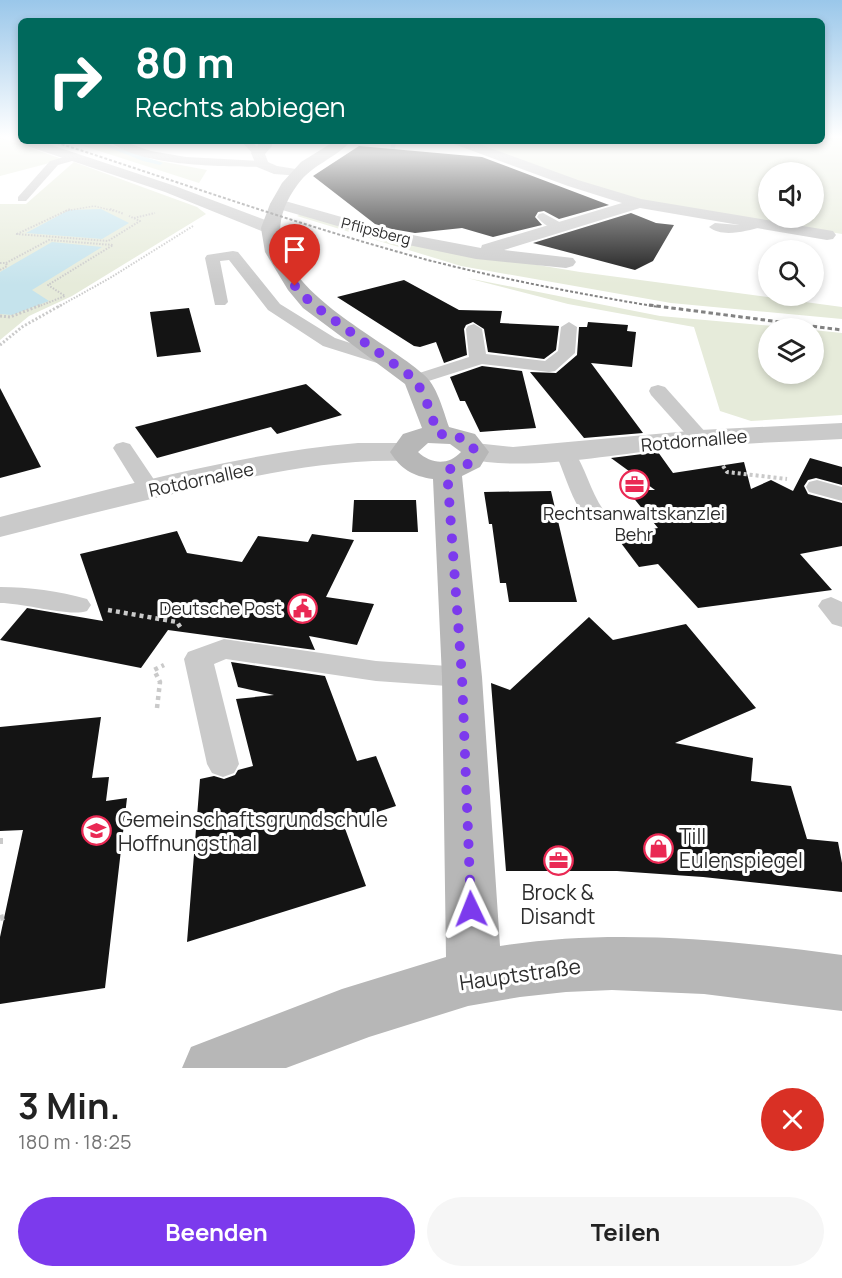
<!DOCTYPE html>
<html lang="de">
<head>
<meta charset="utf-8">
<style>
	body { margin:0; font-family:Manrope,sans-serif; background:#f6f6f6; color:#222; height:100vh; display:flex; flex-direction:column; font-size:22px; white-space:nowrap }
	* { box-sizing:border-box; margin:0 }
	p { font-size:20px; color:#767676 }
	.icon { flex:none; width:33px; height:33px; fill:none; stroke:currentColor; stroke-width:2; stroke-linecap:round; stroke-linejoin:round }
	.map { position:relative; height:1068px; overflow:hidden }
	.sheet { display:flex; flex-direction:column; background:#fff; flex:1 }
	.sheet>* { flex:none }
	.hud { position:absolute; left:18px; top:18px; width:807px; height:126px; border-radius:9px; box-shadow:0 3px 9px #0003; background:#00695c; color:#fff; overflow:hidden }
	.buttons { position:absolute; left:758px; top:162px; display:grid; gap:12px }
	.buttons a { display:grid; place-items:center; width:66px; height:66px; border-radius:50%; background:#fff; box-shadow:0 3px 9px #0003; font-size:30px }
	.pin { position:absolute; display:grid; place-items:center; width:51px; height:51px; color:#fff; margin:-62px -26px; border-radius:50% 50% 50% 0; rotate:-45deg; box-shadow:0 0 6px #0007 }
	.pin .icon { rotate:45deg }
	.me { position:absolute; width:66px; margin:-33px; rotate:358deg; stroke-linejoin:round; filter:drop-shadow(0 0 4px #0008) }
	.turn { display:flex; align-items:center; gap:21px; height:126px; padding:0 18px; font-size:27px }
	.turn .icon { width:78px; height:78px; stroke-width:2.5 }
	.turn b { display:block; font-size:42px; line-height:51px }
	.round { display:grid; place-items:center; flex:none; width:63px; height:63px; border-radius:32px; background:#f6f6f6 }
	.headline { display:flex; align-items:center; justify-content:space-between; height:102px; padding:0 18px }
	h1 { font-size:36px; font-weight:700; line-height:45px }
	.button { display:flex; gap:12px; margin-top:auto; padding:12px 18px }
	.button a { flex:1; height:69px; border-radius:36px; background:#7c3aed; color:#fff; font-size:24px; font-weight:700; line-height:69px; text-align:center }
	.button a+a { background:#f6f6f6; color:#222 }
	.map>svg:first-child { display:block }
	.green { fill:#e6ebda; fill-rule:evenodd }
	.water { fill:#c5e3ec }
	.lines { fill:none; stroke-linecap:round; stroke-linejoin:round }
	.stream { fill:#c5e3ec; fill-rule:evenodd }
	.building { fill:#141414 }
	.path-far5 { stroke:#cacaca; stroke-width:1.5; stroke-dasharray:1.5 1.5; stroke-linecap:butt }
	.path-far4 { stroke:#cacaca; stroke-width:2; stroke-dasharray:1.5 1.5; stroke-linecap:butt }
	.path-far3 { stroke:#cacaca; stroke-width:3; stroke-dasharray:2 2; stroke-linecap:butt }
	.path-far2 { stroke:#cacaca; stroke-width:4; stroke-dasharray:3 3; stroke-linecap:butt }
	.path-far1 { stroke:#cacaca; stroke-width:4.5; stroke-dasharray:4 4; stroke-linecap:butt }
	.path { stroke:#cacaca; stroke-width:6; stroke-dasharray:4.5 4.5; stroke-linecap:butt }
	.lane { fill:#cacaca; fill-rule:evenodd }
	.street { fill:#cacaca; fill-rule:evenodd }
	.secondary { fill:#b7b7b7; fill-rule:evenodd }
	.rail-far1 { stroke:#828282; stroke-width:2; stroke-dasharray:3 2; stroke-linecap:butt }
	.rail { stroke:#828282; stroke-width:3; stroke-dasharray:4.5 3; stroke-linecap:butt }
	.route { stroke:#7c3aed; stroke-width:10; stroke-dasharray:0 18 }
	.labels { text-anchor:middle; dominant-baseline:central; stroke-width:6; stroke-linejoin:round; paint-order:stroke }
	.far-street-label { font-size:15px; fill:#2d2d2d; stroke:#fff }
	.street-label { font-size:18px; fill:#2d2d2d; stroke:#fff }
	.poi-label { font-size:18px; fill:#2d2d2d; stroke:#fff }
	.near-poi-label { font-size:21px; fill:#2d2d2d; stroke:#fff; text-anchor:start }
	.near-street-label { font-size:21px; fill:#2d2d2d; stroke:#fff }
</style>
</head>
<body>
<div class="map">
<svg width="842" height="1068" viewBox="0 0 842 1068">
	<rect width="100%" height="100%" fill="#fff"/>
	<g class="green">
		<path d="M822,136h20v98l-195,-32 -41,-10 -144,-51h360zM768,172h45v46h-45z"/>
		<polygon points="0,137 59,158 61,160 0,176"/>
		<polygon points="68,141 99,141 149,159 207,170 199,183"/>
		<polygon points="74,162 197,207 206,214 72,296 29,316 0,340 0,204 26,204"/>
		<polygon points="303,213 388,240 580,272 842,307 842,319 671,303 461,266 297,216"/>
		<polygon points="467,278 660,316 795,328 768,328 768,374 813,374 813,330 842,333 842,415 751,421 720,411 694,327 568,304"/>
	</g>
	<g class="water">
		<polygon points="101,209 129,223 102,239 26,233 69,210"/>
		<polygon points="52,242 102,247 32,290 49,301 12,315 0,314 0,272"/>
	</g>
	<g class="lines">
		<g class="stream">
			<polygon points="74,141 101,142 163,163 160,165 143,161 100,144"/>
			<polygon points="392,141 396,141 393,163 390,165 387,163"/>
		</g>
	</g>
	<g class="building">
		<polygon points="359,146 482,157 609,205 559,219 544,211 538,212 535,217 542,225 493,237 462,228 415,233 392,229 375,224 313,176"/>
		<polygon points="631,213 656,223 674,225 653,261 635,270 533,243"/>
		<polygon points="404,280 459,310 502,311 500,323 559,326 556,350 544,359 488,352 484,329 473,322 466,325 464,329 467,355 444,363 436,342 420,347 414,346 337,297"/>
		<polygon points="189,308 201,352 157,357 150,312"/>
		<polygon points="588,322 628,325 627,331 636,332 632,367 591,363 643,433 584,438 530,372 556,373 577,355 579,327 587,327"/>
		<polygon points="482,366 522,371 536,428 480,432 465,401 460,401 450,377"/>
		<polygon points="306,384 342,415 277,434 271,427 157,458 135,427"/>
		<polygon points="0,388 41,467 0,478"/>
		<polygon points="658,452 673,473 744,462 751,489 771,480 793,491 810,458 842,467 842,485 816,478 808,480 804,486 808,494 842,503 842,546 800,554 832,590 698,608 658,564 639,567 615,535 658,528 627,490 655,490 611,458"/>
		<polygon points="551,491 577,602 509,602 506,583 500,583 492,524 489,524 484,492"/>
		<polygon points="354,500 416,500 418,532 352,532"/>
		<polygon points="177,531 187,553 242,562 258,536 308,542 312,534 354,540 326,597 374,604 357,645 309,636 315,650 168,630 141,668 0,640 27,608 103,621 80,554"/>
		<polygon points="589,617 613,640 686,624 756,708 675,743 753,758 751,781 791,786 807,839 838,842 842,863 842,892 703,877 617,871 506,871 491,683 510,690"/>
		<polygon points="231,662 325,676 357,761 376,756 396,806 343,823 366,886 187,942 200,779 214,776 224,779 235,775 238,770 253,766 236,699 274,695 238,687"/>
		<polygon points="101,717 92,778 109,777 106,801 127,798 105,988 0,1004 0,937 23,830 0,831 0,727"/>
	</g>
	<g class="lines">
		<polyline class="path-far5" points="65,211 94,206 114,211"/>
		<g class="path-far4">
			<polyline points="110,209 124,214"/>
			<polyline points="134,218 155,213"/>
			<polyline points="16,234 108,241 140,221 129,216"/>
			<polyline points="17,234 70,209"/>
			<polyline points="0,263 6,263 49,240 113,245 48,285 65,296 37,307"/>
			<polyline points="0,270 7,266 6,263"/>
			<polyline points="58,307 110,278 193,226"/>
		</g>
		<g class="path-far3">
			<polyline points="0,316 10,317 41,305"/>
			<polyline points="0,345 22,327 61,305"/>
		</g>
		<polyline class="path-far2" points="723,466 727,472 787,479"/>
		<g class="path-far1">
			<polyline points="108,610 177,622 182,630"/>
			<polyline points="157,708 160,682 154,670 164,665"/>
		</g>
		<g class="path">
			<polyline points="0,841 3,841"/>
			<polyline points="0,918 4,917"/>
		</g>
		<g class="lane">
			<path d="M109,141h13l29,10 35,6 76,4 5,3 -5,3c-40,-1 -122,0 -153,-26z"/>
			<polygon points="241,141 251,141 263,153 254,155"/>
			<polygon points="75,154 79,155 79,159 58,165 26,201 18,201 18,197 50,161"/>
			<path d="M543,213l20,11 2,3 -2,3c-9,2 -20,-6 -26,-13l2,-3z"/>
			<path d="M757,220l6,4 -2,3c-14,4 -39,11 -52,0l6,-4 24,2z"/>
			<polygon points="233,251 238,252 280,304 335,338 399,359 402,363 399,367 393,368 323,346 268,310 229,260 220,261 228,302 225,305 215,305 205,258 207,255"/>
			<polygon points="569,322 577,327 575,353 555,371 549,372 482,364 416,385 410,384 407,380 410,376 469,357 466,329 468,326 474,324 482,329 486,354 545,361 558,351 561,327"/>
			<polygon points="658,385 665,387 707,434 710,438 707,442 693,442 651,395 649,391 651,387"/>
			<polygon points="123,442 130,444 161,490 158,495 150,497 142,495 139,490 113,448 116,444"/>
			<path d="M565,446l7,2c14,20 18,43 32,63l-4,5 -8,2 -8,-2c-14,-20 -19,-42 -29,-64l3,-4z"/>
			<polygon points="817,480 842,487 842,501 809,492 806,487 809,482"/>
			<path d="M0,587c29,0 59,4 87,12l4,6 -4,6c-19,6 -62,-8 -87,-8z"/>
			<polygon points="831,597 842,602 842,627 832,624 818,606 822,600"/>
			<polygon points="224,639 376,661 462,667 472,670 477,677 472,684 462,687 376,681 226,659 214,664 239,764 234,773 223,777 212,773 207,764 184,659 188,652"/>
		</g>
		<g class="street">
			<polygon points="21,139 21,141 39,141 175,186 276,224 279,228 276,232 264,232 165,192 21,144 19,141"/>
			<polygon points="258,141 272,141 272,146 265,154 268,162 277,166 302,170 304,173 302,176 274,174 257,167 251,153 258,145"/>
			<polygon points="452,141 471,141 578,180 641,199 833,231 836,235 833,239 827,240 640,208 504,250 573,258 576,262 573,266 566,268 476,259 389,241 272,207 270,204 278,199 391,231 481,248 482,245 622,203 568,186 454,144"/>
			<path d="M842,423v16c-61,3 -122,5 -182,11 -59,6 -139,22 -195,8l-4,-6 4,-6 10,-3 38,4 187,-17z"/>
			<path d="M358,443h46l10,3 4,6 -4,6 -10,3c-67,-2 -130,11 -195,25 -70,15 -139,33 -209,51v-20c114,-29 241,-64 358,-74z"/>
		</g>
		<path class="secondary" d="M335,141h16c-15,17 -38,23 -53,43 -67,89 73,144 125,190 14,11 20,36 26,53l26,7 14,18 -9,15 -18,9 20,201 18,269c113,-18 229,-6 342,9v56l-138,-17 -92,-4 -46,2 -46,5 -52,9 -99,31 -83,31h-104l9,-21 151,-58 104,-32 -4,-280 -9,-198c-21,-3 -32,-10 -43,-27l13,-18 19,-6 -17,-44 -102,-76 -15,-18 -23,-38 -4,-24 9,-24 12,-21 19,-21zM428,443l22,1 11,8c-13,14 -30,12 -43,0z"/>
		<path class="rail-far1" d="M52,141c124,40 246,84 372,118 77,20 156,35 235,48"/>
		<polyline class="rail" points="649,305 842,330"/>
	</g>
	<linearGradient id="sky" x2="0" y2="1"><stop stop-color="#9ac7ea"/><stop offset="0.48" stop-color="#fff"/><stop offset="1" stop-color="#fff" stop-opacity="0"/></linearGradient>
	<rect width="842" height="285" fill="url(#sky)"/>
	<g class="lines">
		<path class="route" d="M295,286l16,17 105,77 11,23 11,31c14,1 32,3 37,18l-7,12 -21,6 15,207 9,232"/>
	</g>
	<defs>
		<symbol id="office-ring" viewBox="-11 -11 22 22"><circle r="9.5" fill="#fff" stroke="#ea2954" stroke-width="1.5"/><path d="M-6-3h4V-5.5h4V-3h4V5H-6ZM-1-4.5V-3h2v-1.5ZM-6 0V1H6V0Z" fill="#ea2954"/></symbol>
		<symbol id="civic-ring" viewBox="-11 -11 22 22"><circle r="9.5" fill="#fff" stroke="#ea2954" stroke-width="1.5"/><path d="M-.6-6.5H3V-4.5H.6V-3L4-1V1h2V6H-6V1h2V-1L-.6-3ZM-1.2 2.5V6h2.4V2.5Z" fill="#ea2954"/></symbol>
		<symbol id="school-ring" viewBox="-11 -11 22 22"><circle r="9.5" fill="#fff" stroke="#ea2954" stroke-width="1.5"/><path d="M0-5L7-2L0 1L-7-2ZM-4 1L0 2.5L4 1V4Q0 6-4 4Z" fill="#ea2954"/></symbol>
		<symbol id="shop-ring" viewBox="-11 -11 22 22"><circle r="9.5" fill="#fff" stroke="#ea2954" stroke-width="1.5"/><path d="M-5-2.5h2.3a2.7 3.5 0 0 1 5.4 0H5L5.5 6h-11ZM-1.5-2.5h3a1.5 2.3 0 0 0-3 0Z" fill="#ea2954"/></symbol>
	</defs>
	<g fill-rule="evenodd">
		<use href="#office-ring" x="618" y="468" width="33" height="33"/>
		<use href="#civic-ring" x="286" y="592" width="33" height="33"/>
		<use href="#school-ring" x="80" y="814" width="33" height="33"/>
		<use href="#shop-ring" x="642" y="832" width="33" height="33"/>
		<use href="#office-ring" x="542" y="844" width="33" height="33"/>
	</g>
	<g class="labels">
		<g class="far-street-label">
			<text transform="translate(376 231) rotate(14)">Pflipsberg</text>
		</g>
		<g class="street-label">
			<text transform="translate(694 440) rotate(-5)">Rotdornallee</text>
			<text transform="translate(201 479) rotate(-12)">Rotdornallee</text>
		</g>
		<g class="poi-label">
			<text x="634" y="513">Rechtsanwaltskanzlei<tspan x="634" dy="21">Behr</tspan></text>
			<text x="282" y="608" text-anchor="end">Deutsche Post</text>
		</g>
		<g class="near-poi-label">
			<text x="118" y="819">Gemeinschaftsgrundschule<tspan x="118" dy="24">Hoffnungsthal</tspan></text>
			<text x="679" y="836">Till<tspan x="679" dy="24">Eulenspiegel</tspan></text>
			<text x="558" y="892" text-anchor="middle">Brock &amp;<tspan x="558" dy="24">Disandt</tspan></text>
		</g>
		<g class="near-street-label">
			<text transform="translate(520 974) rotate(-8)">Hauptstraße</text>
		</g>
	</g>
</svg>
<div class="buttons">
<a><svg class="icon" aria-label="sound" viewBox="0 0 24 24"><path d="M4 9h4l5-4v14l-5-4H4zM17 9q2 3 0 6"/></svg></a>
<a><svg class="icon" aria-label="search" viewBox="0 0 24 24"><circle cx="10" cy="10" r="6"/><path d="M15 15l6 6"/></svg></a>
<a><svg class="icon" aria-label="layers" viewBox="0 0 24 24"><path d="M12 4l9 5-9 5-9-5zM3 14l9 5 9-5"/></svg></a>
</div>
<div class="pin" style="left:295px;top:286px;background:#d93025"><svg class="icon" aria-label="arrive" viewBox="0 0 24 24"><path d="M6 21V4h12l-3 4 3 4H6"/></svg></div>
<svg class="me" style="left:471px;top:909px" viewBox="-20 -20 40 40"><path d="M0-17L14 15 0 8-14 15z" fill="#7c3aed" stroke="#fff" stroke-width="4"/></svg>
<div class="hud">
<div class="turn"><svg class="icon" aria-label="right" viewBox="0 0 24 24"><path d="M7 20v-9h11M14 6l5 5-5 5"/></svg><div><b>80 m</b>Rechts abbiegen</div></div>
</div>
</div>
<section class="sheet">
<div class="headline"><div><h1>3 Min.</h1><p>180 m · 18:25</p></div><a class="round" style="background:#d93025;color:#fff"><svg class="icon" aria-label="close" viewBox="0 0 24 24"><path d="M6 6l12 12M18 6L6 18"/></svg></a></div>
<div class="button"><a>Beenden</a><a>Teilen</a></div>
</section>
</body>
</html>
